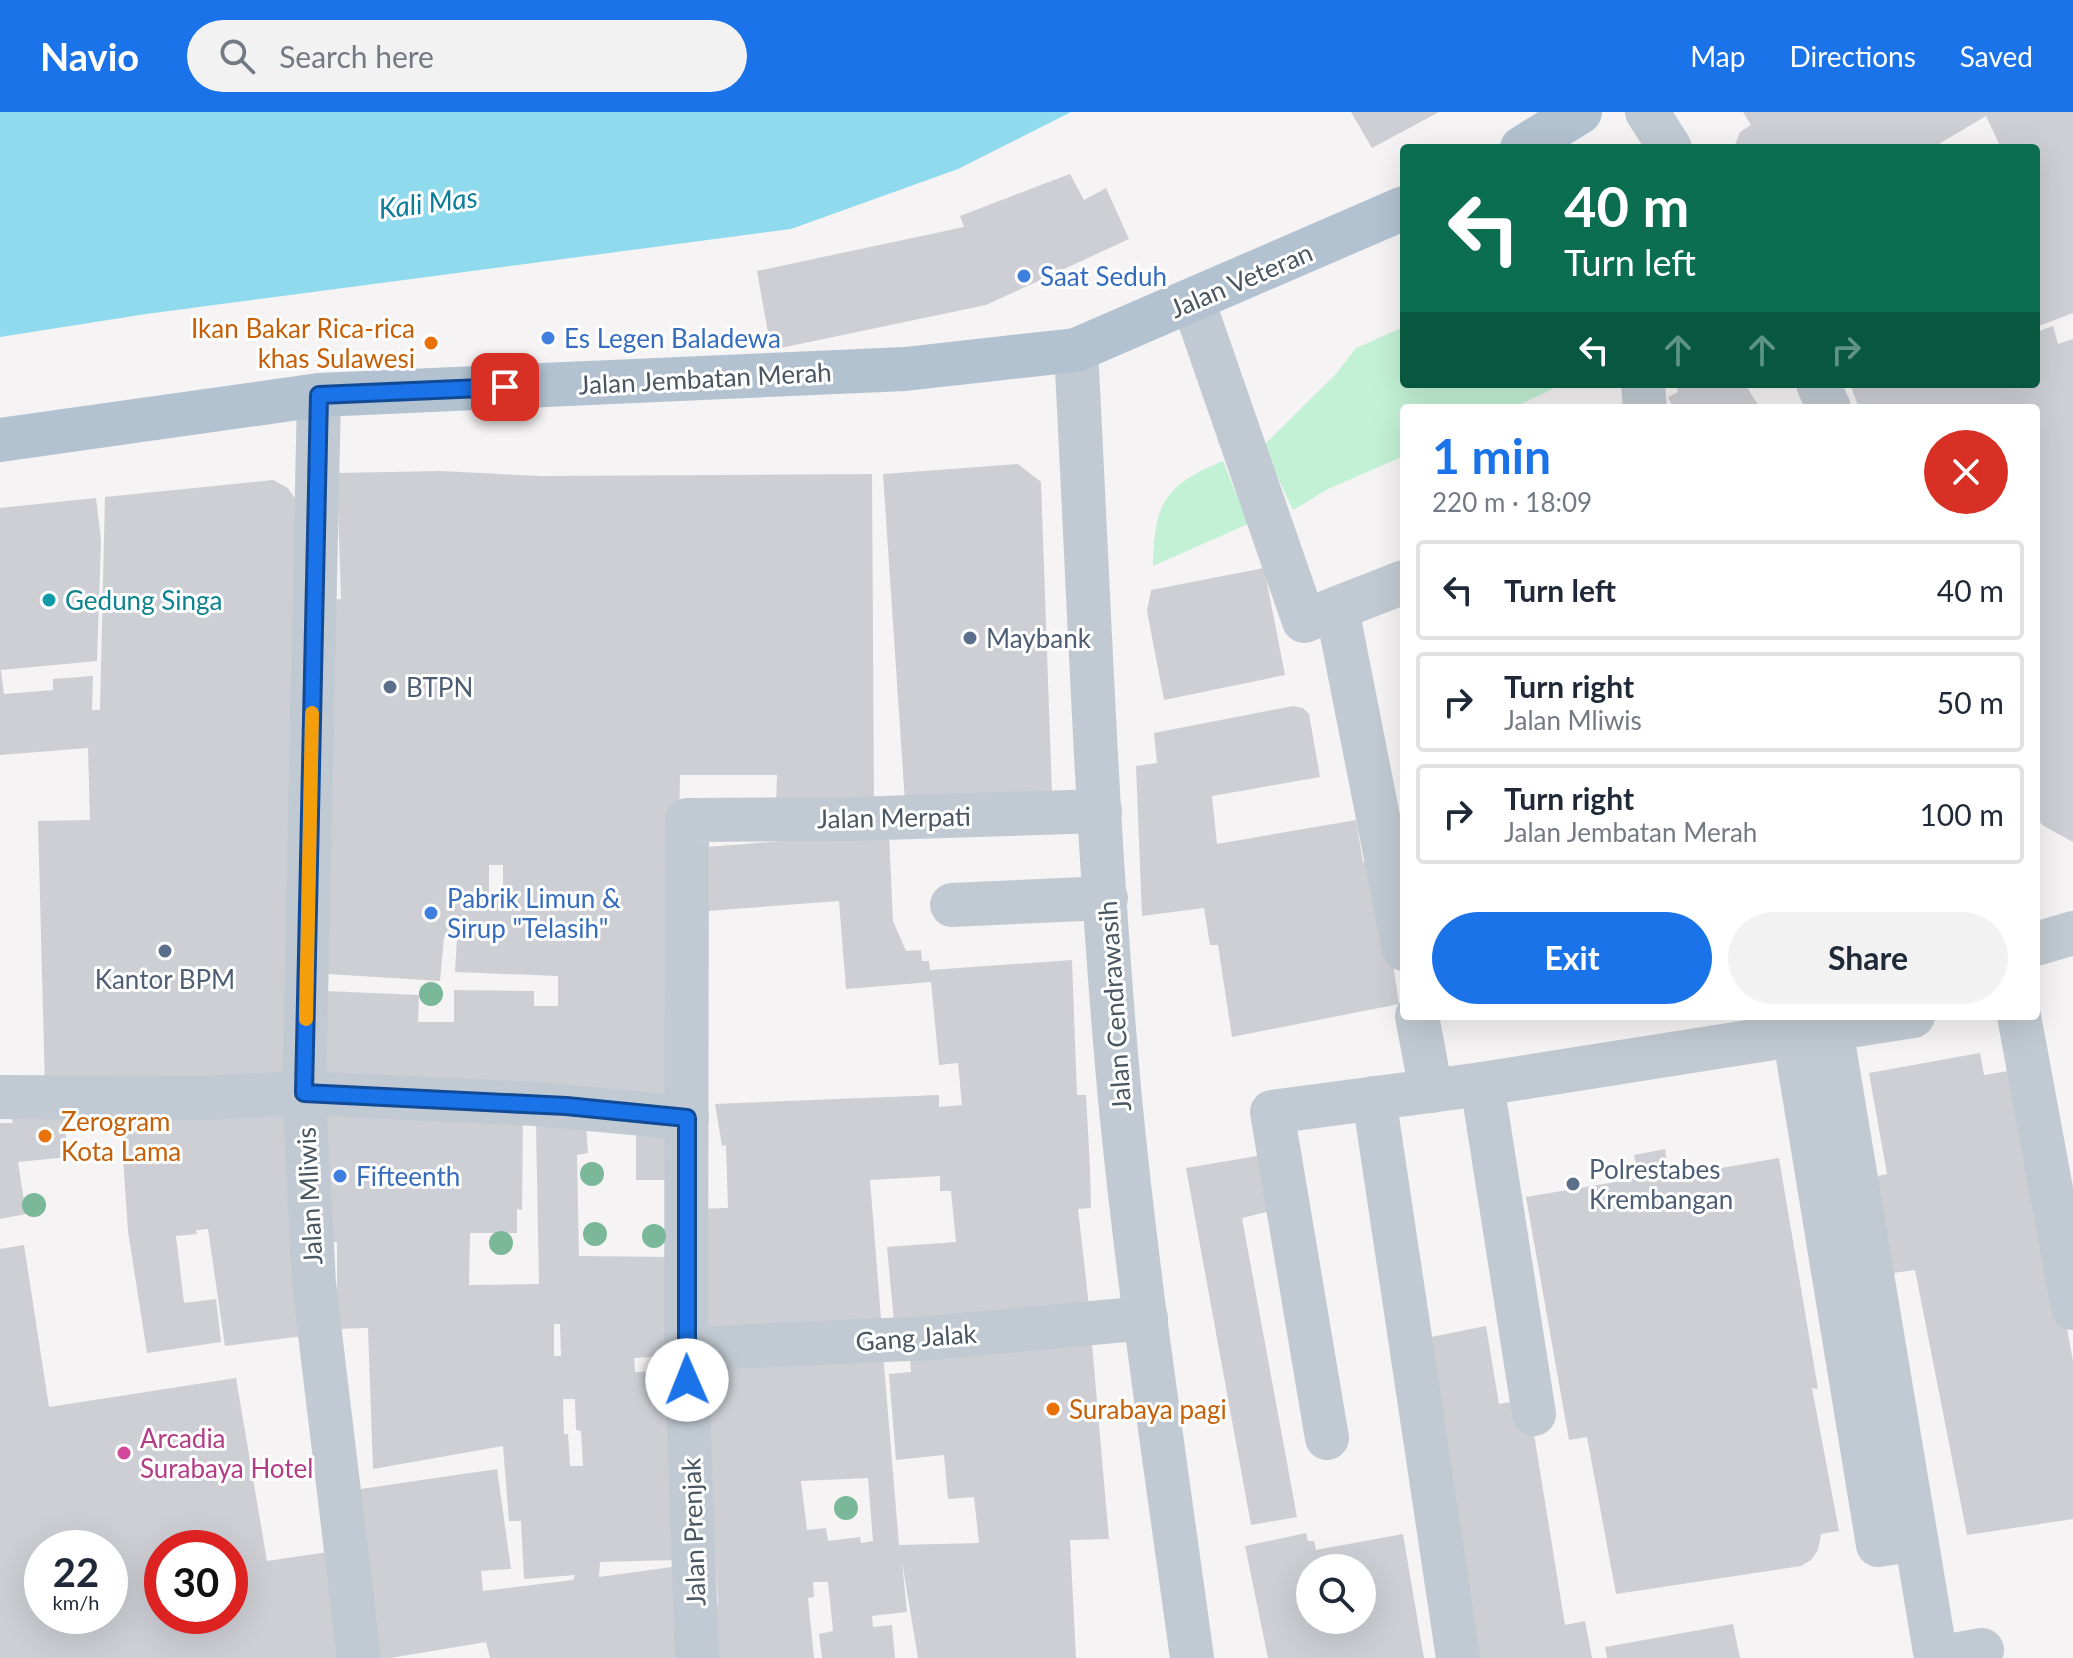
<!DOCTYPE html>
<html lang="en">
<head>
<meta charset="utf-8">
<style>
	body { margin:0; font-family:Lato,sans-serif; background:#f2f2f3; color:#1f2937; height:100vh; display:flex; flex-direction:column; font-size:30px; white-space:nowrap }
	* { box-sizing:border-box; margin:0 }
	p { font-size:26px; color:#747a83 }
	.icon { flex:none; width:44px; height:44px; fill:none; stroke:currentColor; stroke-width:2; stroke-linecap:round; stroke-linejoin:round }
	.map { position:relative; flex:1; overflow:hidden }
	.side { position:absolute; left:1400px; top:292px; width:640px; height:616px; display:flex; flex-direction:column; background:#fff; border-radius:8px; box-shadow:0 8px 32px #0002 }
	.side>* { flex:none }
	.top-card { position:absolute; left:1400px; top:32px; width:640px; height:244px; border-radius:8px; box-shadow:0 8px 32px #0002; background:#0b6e4f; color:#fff; overflow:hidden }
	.buttons { position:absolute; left:1296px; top:1442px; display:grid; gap:16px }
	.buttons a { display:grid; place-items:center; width:80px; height:80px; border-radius:50%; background:#fff; box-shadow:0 8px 32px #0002; font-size:40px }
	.speed { position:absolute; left:24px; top:1418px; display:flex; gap:16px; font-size:40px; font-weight:700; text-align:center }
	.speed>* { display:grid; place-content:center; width:104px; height:104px; border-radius:50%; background:#fff; box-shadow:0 8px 32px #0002; line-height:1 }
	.speed small { font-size:20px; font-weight:400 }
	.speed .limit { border:12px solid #d22; background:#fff; color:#111 }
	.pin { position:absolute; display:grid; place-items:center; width:68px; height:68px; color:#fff; margin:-34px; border-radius:16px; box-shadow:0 4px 12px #0006 }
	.me { position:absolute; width:88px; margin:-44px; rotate:359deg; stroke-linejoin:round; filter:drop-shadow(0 0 6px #0008) }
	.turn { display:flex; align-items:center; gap:28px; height:168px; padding:0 32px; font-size:36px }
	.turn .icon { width:104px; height:104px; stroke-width:2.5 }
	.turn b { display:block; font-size:56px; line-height:68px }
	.lanes { display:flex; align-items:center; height:76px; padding:0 32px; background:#0003; justify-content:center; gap:40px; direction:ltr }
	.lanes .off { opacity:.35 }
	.round { display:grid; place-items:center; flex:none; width:84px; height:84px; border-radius:42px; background:#f2f2f3 }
	.overview { display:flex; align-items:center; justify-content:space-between; height:136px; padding:0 32px }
	h1 { font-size:48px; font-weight:700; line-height:60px; color:#1a73e8 }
	.action { display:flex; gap:16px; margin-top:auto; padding:16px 32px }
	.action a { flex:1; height:92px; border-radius:48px; background:#1a73e8; color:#fff; font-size:32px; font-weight:700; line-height:92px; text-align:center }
	.action a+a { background:#f2f2f3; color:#1f2937 }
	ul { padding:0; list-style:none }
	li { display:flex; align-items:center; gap:24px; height:100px; margin:0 16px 12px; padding:0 16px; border:4px solid #e0e1e3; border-radius:8px }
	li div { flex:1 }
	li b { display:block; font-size:30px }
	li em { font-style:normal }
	header { display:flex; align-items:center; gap:48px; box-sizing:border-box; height:112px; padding:0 40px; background:#1a73e8; color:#fff }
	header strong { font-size:38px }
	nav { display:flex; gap:44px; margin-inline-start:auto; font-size:28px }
	.search { width:560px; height:72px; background:#f2f2f3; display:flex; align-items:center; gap:20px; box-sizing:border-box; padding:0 28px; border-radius:44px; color:#747a83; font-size:30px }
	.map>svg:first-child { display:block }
	.green { fill:#c3f1d5 }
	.water { fill:#90daee }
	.building { fill:#cdcfd5; fill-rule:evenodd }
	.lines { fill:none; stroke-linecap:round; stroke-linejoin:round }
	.minor { stroke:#c1cad2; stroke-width:44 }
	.major { stroke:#b3c2d1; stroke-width:44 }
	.tree { fill:#7bb799 }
	.route-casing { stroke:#114b97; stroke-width:20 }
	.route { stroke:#1a73e8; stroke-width:14 }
	.slow { stroke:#f59e0b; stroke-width:14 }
	.shop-dot { fill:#3f7fe0; stroke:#fff; stroke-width:3 }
	.food-dot { fill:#e8710a; stroke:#fff; stroke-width:3 }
	.culture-dot { fill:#0f9aa8; stroke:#fff; stroke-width:3 }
	.service-dot { fill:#5c6f8a; stroke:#fff; stroke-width:3 }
	.hotel-dot { fill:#d1479c; stroke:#fff; stroke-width:3 }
	.labels { text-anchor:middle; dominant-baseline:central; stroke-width:6; stroke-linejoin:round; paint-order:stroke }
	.shop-label { font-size:26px; fill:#366cbe; stroke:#fff; text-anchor:start }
	.street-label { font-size:26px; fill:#4a5661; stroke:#fff }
	.food-label { font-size:26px; fill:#c56008; stroke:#fff; text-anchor:start }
	.culture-label { font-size:26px; fill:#0d838f; stroke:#fff; text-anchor:start }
	.service-label { font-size:26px; fill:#4e5e75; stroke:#fff; text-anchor:start }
	.hotel-label { font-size:26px; fill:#b23c85; stroke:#fff; text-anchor:start }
	.water-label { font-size:28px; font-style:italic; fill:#0c7c9b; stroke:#fff }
</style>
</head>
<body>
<header>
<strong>Navio</strong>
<div class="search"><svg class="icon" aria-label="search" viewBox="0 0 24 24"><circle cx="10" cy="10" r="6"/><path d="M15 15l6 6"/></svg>Search here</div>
<nav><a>Map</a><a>Directions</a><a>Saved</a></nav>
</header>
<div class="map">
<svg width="2073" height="1546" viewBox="0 0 2073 1546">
	<rect width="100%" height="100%" fill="#f5f3f3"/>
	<g class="green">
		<polygon points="1404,215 1404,272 1563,272 1523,291 1521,296 1404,296 1404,344 1328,377 1293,398 1263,334 1335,263 1356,236"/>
		<path d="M1223,349l25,63 -95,42c1,-62 11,-81 70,-105z"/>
	</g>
	<polygon class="water" points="0,0 1071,0 958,57 791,117 146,202 0,225"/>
	<g class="building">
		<polygon points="1351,0 1439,0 1372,36"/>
		<polygon points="1743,0 2073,0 2073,201 2036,215 2036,36 2001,36 1986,4 1932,36 1734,36 1740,20 1751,13"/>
		<polygon points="1070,62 1084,88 1106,76 1129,127 986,193 771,238 757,159 964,115 960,104"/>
		<polygon points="2053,214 2058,232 2073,227 2073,730 2044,714 2036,707 2036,296 1859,296 1850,272 2036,272 2036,220"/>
		<polygon points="1675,272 1745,272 1760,296 1673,296 1668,285 1678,280"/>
		<polygon points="1018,352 1041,370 1052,682 905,690 883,362"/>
		<path d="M440,359l100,5 332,-2 2,330 -98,2 1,-31h-97l-3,165 2,167 -357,-20 3,-96 94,4 -1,27h36v-32l80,1v15h24v-30l-103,-4 2,-35h-13l-4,44 -112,-7 2,-374 11,-1 -4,-126zM489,753h14v31l-14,1z"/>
		<polygon points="273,368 288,376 296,388 287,972 45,975 38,709 90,708 88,636 0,643 0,396 96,386 101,428 97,549 1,558 4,582 53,578 53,567 93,564 92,598 100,598 105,385"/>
		<polygon points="1264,456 1285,563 1164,588 1147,499 1151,478"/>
		<polygon points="1293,594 1303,596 1309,602 1320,665 1212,684 1217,732 1356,708 1363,750 1378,748 1399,892 1232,925 1218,833 1210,833 1204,796 1142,804 1136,654 1157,651 1154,621"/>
		<polygon points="889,721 893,809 906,839 921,838 922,849 929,849 930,858 1072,848 1077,983 1086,983 1090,1056 1091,1096 1078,1097 1090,1203 895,1221 887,1135 956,1130 951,1079 940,1079 940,1064 870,1068 882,1219 698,1232 698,1097 728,1096 726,1033 722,1034 715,992 939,983 939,995 962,993 958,951 939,953 931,870 846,877 839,789 694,800 694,736"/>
		<polygon points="1980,941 1984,963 2020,957 2073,1249 2073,1407 1967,1423 1915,1158 1893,1161 1877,1064 1887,1062 1869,961"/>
		<polygon points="288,990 311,1223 225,1234 208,1117 196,1118 197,1122 176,1124 184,1191 216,1187 221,1230 147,1241 128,1119 120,1003"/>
		<path d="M320,995l203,8 -1,95 -5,-1v24h-47l-1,52 70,-1 -3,-159 50,1 2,27 -11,2 2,101 92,1 -1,99 -36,2 1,14 35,-1 6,189 -76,2 -1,15 80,-11 2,92h-191l-4,-16 -96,16h-22l-21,-167 150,-22 14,100 -30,2 2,20 90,-11 2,-5 -51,4 -3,-58h-12l-6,-75 -130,23 -5,-141 -31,1v-87h-11zM554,1212h6l1,32h-7zM563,1287h12l1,31 5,1 2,35h-13l-2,-32h-4z"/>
		<polygon points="62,998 69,1045 18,1050 26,1102 0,1107 0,1011 13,1011 10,1002"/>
		<rect x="636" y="1016" width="37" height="52"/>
		<polygon points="1665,1037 1669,1065 1779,1046 1818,1277 1812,1276 1839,1419 1821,1422 1818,1438 1811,1448 1801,1454 1616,1482 1587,1325 1569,1328 1526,1085 1639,1066 1634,1043"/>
		<polygon points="1269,1042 1279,1097 1242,1106 1297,1405 1251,1413 1186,1056"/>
		<path d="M24,1133l25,162 187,-29 31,183 61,-9 12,106h-340v-409zM42,1436h68v68h-68zM162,1436h68v68h-68z"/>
		<polygon points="1486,1214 1499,1292 1520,1288 1524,1321 1534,1322 1565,1513 1585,1509 1592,1546 1479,1546 1426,1226"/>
		<path d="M1091,1221l18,206 -39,1 6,118h-158l-16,-96 5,50 -35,4 1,11 19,-2 3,33h-73l-3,-24 14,-3 -5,-49h-15l1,15 -6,1 6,60h-108l-2,-52 14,-1 -6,-104 -18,-144 188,-15 17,203 80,-2 -5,-46 -26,2 -4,-44 -48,5 -7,-86 22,-2 -2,-26zM868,1366l5,63 -12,2 -1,-6 -32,4 -2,-13 -19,2 -6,-49z"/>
		<path d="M1306,1421l2,8h6l2,9 87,-16 21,124h-156l-23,-112zM1310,1456h52v52h-52z"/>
		<polygon points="1733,1512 1740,1546 1607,1546 1605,1535"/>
	</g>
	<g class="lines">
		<g class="minor">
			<polyline points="1647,0 1670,36"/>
			<polyline points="1193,189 1304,509 1404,470"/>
			<path d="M1076,238c13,246 21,493 43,738 18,191 47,380 73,570"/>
			<polyline points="1643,272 1645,296"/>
			<polyline points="1818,272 1829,296"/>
			<polyline points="319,283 304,981 314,1172 359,1546"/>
			<polyline points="1337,497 1404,837"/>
			<polyline points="952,793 1106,786"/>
			<polyline points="2036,832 2073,821"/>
			<polyline points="1417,904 1431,979"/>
			<polyline points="2019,904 2073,1196"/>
			<polyline points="1831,917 1936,1546"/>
			<polyline points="1794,921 1878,1433 1916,1427"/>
			<polyline points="1482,972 1534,1302"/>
			<polyline points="0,985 204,986 304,981 536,992 687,1006"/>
			<polyline points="1374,986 1458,1546"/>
			<polyline points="686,1237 931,1226 1146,1206"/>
			<polyline points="1327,1326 1272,1000 1482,972 1913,904"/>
			<polyline points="697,1546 686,1237 687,708 851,707 1100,699"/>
			<polyline points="1937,1546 1982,1538"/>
		</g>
		<g class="major">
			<polyline points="1522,36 1580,0"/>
			<polyline points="0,328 319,283 905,257 1076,238 1404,96"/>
		</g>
	</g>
	<g class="tree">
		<circle cx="431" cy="882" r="12"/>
		<circle cx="592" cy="1062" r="12"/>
		<circle cx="34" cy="1093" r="12"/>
		<circle cx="595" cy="1122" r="12"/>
		<circle cx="654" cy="1124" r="12"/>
		<circle cx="501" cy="1131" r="12"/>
		<circle cx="846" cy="1396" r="12"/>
	</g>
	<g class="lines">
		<defs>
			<polyline id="route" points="505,275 319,283 304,981 566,994 687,1006 687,1268"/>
		</defs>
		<use href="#route" class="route-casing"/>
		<use href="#route" class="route"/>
		<polyline class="slow" points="306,907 312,601"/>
	</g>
	<g class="shop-dot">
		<circle cx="1024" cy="164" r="8"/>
		<circle cx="548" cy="226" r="8"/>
		<circle cx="431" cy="801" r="8"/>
		<circle cx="340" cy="1064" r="8"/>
	</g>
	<g class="food-dot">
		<circle cx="431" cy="231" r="8"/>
		<circle cx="45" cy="1024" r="8"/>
		<circle cx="1053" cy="1297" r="8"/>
	</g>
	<circle class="culture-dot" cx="49" cy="488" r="8"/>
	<g class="service-dot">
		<circle cx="970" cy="526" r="8"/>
		<circle cx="390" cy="575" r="8"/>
		<circle cx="165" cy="839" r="8"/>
		<circle cx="1573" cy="1072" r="8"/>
	</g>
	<circle class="hotel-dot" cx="124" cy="1341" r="8"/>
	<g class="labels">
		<g class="shop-label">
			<text x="1040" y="164">Saat Seduh</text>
			<text x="564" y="226">Es Legen Baladewa</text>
			<text x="447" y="786">Pabrik Limun &amp;<tspan x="447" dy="30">Sirup "Telasih"</tspan></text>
			<text x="356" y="1064">Fifteenth</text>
		</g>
		<g class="street-label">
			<text transform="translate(1241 168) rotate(-23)">Jalan Veteran</text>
			<text transform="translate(705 266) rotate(-3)">Jalan Jembatan Merah</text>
			<text transform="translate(894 705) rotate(-1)">Jalan Merpati</text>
			<text transform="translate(1114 894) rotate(-94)">Jalan Cendrawasih</text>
			<text transform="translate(309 1084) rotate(-93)">Jalan Mliwis</text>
			<text transform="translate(916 1225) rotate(-4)">Gang Jalak</text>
			<text transform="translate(693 1420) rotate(-92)">Jalan Prenjak</text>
		</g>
		<g class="food-label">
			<text x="415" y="216" text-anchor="end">Ikan Bakar Rica-rica<tspan x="415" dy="30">khas Sulawesi</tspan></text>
			<text x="61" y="1009">Zerogram<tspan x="61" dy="30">Kota Lama</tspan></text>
			<text x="1069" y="1297">Surabaya pagi</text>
		</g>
		<g class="culture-label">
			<text x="65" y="488">Gedung Singa</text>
		</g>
		<g class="service-label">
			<text x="986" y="526">Maybank</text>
			<text x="406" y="575">BTPN</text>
			<text x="165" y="867" text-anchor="middle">Kantor BPM</text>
			<text x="1589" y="1057">Polrestabes<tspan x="1589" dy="30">Krembangan</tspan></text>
		</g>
		<g class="hotel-label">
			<text x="140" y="1326">Arcadia<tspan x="140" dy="30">Surabaya Hotel</tspan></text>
		</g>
		<g class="water-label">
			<text transform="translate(428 90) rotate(-7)">Kali Mas</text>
		</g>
	</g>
</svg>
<div class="buttons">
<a><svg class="icon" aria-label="search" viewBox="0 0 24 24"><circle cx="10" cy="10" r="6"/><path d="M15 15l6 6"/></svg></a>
</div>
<div class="speed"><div>22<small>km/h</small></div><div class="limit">30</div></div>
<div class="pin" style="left:505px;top:275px;background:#d93025"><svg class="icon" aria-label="arrive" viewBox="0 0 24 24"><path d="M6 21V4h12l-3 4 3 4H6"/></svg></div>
<svg class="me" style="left:687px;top:1268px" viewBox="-20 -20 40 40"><circle r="19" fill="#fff"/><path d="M0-13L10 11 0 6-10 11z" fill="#1a73e8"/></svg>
<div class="top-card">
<div class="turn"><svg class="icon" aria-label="left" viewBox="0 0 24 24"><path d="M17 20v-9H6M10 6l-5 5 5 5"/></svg><div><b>40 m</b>Turn left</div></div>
<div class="lanes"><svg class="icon" aria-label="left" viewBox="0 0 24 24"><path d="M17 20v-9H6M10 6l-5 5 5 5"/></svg><svg class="icon off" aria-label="ahead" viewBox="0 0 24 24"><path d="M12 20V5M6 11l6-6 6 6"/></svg><svg class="icon off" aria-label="ahead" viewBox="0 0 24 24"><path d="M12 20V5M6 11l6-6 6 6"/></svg><svg class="icon off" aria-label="right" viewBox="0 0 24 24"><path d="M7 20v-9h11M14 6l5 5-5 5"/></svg></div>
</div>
<section class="side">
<div class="overview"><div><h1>1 min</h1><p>220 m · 18:09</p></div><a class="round" style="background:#d93025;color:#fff"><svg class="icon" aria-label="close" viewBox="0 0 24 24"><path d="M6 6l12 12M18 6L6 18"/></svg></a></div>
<ul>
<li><svg class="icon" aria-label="left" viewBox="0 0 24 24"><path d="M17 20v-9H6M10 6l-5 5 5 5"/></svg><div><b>Turn left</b></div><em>40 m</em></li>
<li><svg class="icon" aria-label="right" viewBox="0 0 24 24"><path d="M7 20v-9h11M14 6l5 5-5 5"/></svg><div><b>Turn right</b><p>Jalan Mliwis</p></div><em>50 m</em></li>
<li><svg class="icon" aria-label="right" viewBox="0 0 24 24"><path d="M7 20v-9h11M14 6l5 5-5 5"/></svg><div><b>Turn right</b><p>Jalan Jembatan Merah</p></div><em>100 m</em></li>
</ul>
<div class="action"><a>Exit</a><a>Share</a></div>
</section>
</div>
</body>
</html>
